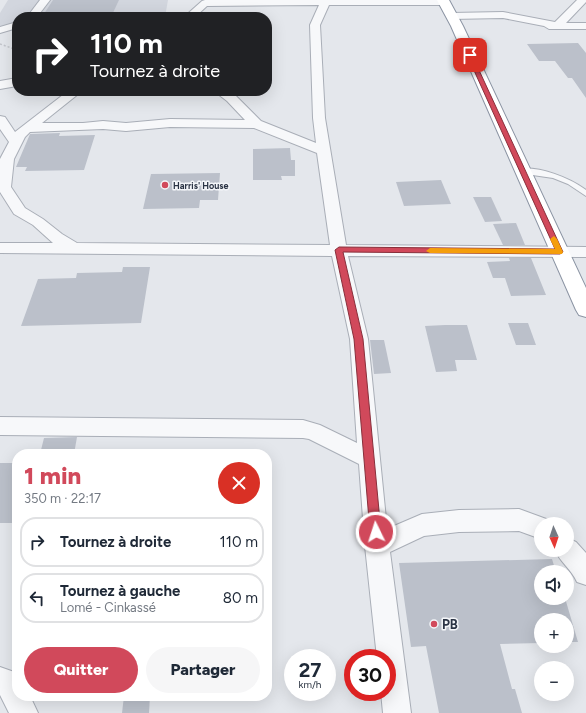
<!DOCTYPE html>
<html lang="fr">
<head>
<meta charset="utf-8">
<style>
	body { margin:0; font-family:Figtree,sans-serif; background:#f6f6f7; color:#1f2937; height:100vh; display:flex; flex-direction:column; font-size:15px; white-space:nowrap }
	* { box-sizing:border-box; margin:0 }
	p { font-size:13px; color:#747a83 }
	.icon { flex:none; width:22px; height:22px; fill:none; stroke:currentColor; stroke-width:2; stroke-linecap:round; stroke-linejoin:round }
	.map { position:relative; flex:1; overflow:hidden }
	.side { position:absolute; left:12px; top:449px; width:260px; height:252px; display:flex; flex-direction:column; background:#fff; border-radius:16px; box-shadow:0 4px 16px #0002 }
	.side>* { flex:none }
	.top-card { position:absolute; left:12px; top:12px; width:260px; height:84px; border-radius:16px; box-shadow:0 4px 16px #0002; background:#202124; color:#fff; overflow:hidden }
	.needle { width:26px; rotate:177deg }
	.fabs { position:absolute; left:534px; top:517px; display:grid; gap:8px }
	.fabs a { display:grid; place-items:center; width:40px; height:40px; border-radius:50%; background:#fff; box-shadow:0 4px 16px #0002; font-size:20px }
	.speed { position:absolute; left:284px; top:649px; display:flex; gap:8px; font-size:20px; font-weight:700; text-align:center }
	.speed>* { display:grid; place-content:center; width:52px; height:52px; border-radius:50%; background:#fff; box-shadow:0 4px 16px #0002; line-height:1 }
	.speed small { font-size:10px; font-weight:400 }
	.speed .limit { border:6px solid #d22; background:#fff; color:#111 }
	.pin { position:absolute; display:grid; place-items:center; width:34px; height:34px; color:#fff; margin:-17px; border-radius:8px; box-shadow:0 2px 6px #0006 }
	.me { position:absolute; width:44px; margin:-22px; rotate:356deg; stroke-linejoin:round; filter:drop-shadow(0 0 3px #0008) }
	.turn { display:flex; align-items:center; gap:14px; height:84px; padding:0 12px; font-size:18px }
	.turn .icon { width:52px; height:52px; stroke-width:2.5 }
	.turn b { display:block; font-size:28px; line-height:34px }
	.round { display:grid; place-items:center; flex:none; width:42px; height:42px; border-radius:21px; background:#f6f6f7 }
	.summary { display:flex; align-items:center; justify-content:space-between; height:68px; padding:0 12px }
	h1 { font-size:24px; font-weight:800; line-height:30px; color:#d1495b }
	.button { display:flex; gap:8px; margin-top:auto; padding:8px 12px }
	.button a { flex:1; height:46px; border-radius:24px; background:#d1495b; color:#fff; font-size:16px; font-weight:800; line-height:46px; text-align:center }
	.button a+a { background:#f6f6f7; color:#1f2937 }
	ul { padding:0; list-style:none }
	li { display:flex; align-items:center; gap:12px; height:50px; margin:0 8px 6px; padding:0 4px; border:2px solid #e0e1e3; border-radius:16px }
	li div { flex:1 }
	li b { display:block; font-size:15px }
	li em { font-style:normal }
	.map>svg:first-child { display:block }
	.built { fill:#d2d6de }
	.building { fill:#bbc0ca }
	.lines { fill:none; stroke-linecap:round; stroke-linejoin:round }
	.service-casing { stroke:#a9aeb7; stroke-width:2 }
	.minor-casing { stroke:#a9aeb7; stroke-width:2 }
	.trunk-casing { stroke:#8b94a3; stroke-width:2 }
	.path { stroke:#c2c5cb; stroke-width:1.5; stroke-dasharray:2 2; stroke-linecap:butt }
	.service { fill:#f7f8fa; fill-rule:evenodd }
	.minor { fill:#f7f8fa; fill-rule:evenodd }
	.trunk { fill:#fff; fill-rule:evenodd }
	.route { fill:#d1495b; stroke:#882f3b }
	.slow { fill:#f59e0b }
	.poi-dot { fill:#d1495b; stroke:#f4f6f9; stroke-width:1.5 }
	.labels { text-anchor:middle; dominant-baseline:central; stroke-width:3; stroke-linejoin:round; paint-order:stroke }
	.far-poi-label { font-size:9px; font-weight:bold; fill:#2b3445; stroke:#f4f6f9; text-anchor:start }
	.near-poi-label { font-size:13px; font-weight:bold; fill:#2b3445; stroke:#f4f6f9; text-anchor:start }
</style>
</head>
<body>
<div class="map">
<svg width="586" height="713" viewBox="0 0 586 713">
	<rect width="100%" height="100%" fill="#e4e7ec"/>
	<polygon class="built" points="8,0 168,0 165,17 17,17 17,30 0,31 0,13"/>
	<g class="building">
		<polygon points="53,0 119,0 111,17 42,17"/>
		<polygon points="578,43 586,53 586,98 572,78 568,78 555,61 539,61 527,44"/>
		<polygon points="60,133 59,136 95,135 84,170 25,171 27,167 16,167 30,134"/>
		<polygon points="290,148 291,160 295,160 295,176 281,176 282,180 253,180 253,149"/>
		<polygon points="220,173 218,200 200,200 199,208 143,209 151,174"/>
		<polygon points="441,180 451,204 404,206 396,182"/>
		<polygon points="473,197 491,197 502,221 485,222"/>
		<polygon points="516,223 525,245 503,245 493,224"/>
		<polygon points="509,258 531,258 546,295 511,296 505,278 493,278 487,262 510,261"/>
		<polygon points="123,267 150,267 141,323 21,326 38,279 76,278 77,273 122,272"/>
		<polygon points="508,323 528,323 536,345 516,345"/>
		<polygon points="445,325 467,325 477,360 455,360 457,371 436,372 425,326"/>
		<polygon points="370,340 384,340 391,373 374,374"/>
		<polygon points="77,437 74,454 40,454 44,438"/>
		<rect x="0" y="463" width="17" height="60"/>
		<polygon points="552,559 556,572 541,572 541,598 565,598 578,642 567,642 567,620 541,620 541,643 500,644 512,689 515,689 522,713 439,713 426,646 411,647 399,563"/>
		<polygon points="124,696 150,696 149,713 122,713"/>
	</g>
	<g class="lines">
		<defs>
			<path id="service" d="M519,169c21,-3 51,9 67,21v6l-18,-12 -15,-6 -34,-5z"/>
			<g id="minor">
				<polygon points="40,0 50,0 37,17 27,17"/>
				<path d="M205,0h242l2,2 -2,2 -3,1h-115l-9,20 5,93 21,127 240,2v10l-238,-1 20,83 19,190 35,-15 37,-4 60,-1 30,11 2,4h-10v15l-22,-8 -60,1 -35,4 -34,16 21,161h-28l-2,-21h6v-34h-10l-12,-112 -6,-82 -50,-25 -6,-1 -303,-3v-18l303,3 17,5 37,18 -7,-104 -18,-83 -332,-3v-10h53l-20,-18 -19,-11 -14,-22v-33l9,-17 -9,-13v-13l5,1 10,15 53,-41h14l-40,32h41l20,-2 23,2 44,-4 75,1 -18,-19 -13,-10h14l7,4 26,26 55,22 -3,-25 -3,-93 9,-20 -112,1 -12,11h-11l18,-16zM170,127l84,1 63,25 13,92 -253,-2 -15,-9 -19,-15 -18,-11 -14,-21 3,-28 11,-22 5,-5 73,-3 23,2z"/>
				<polygon points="577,0 586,0 586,2 566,23 586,23 586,29 549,29 544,26 503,18 451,19 446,16 451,13 503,12 555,22"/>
				<polygon points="17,22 17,28 0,33 0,27"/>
				<polygon points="17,78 17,86 0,89 0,81"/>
				<path d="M567,538l9,4 10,11v32l-9,-3c-5,-12 -17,-20 -22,-32h12z"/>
				<polygon points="0,667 17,673 17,696 30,696 38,713 9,713 0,695"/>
			</g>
			<polygon id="trunk" points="437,0 449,0 463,26 586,288 586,317 579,315 576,310 451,26"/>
		</defs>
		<use href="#service" class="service-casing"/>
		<use href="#minor" class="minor-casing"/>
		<use href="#trunk" class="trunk-casing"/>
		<polyline class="path" points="0,44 17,50"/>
		<use href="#service" class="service"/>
		<use href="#minor" class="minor"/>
		<use href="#trunk" class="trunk"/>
	</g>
	<polygon class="route" points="470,54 472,55 563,252 560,254 343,252 363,339 381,532 380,535 376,537 372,535 370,532 354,339 335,250 339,247 555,249 467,55"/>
	<polygon class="slow" points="554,236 557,239 563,252 562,254 430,253 426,251 430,248 555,249 550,239"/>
	<g class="poi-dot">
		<circle cx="165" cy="185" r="4"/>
		<circle cx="434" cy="624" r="4"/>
	</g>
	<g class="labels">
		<g class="far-poi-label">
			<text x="173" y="185">Harris' House</text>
		</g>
		<g class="near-poi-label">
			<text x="442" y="624">PB</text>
		</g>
	</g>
</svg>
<div class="fabs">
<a><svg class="needle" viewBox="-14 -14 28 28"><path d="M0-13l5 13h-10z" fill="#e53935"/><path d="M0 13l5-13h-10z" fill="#747a83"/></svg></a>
<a><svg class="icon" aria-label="sound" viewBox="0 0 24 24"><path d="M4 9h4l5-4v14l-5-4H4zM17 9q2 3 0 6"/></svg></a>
<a>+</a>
<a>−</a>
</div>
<div class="speed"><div>27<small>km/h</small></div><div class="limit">30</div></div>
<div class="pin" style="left:470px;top:55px;background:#d93025"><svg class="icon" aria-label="arrive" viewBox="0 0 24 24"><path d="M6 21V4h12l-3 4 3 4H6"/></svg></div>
<svg class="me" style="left:376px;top:532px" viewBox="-20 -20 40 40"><circle r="17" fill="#d1495b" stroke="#fff" stroke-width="3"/><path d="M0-11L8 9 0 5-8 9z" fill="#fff"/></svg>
<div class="top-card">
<div class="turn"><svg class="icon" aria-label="right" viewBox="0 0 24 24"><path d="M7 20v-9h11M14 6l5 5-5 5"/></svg><div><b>110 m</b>Tournez à droite</div></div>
</div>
<section class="side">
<div class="summary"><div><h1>1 min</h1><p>350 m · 22:17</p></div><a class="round" style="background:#d93025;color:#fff"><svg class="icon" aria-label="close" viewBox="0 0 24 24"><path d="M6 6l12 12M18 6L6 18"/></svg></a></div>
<ul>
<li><svg class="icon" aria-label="right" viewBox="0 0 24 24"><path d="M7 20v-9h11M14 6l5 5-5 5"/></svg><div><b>Tournez à droite</b></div><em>110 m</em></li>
<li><svg class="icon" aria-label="left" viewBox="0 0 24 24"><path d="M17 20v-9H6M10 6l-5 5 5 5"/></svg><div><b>Tournez à gauche</b><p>Lomé - Cinkassé</p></div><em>80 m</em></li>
</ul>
<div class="button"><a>Quitter</a><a>Partager</a></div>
</section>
</div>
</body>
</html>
